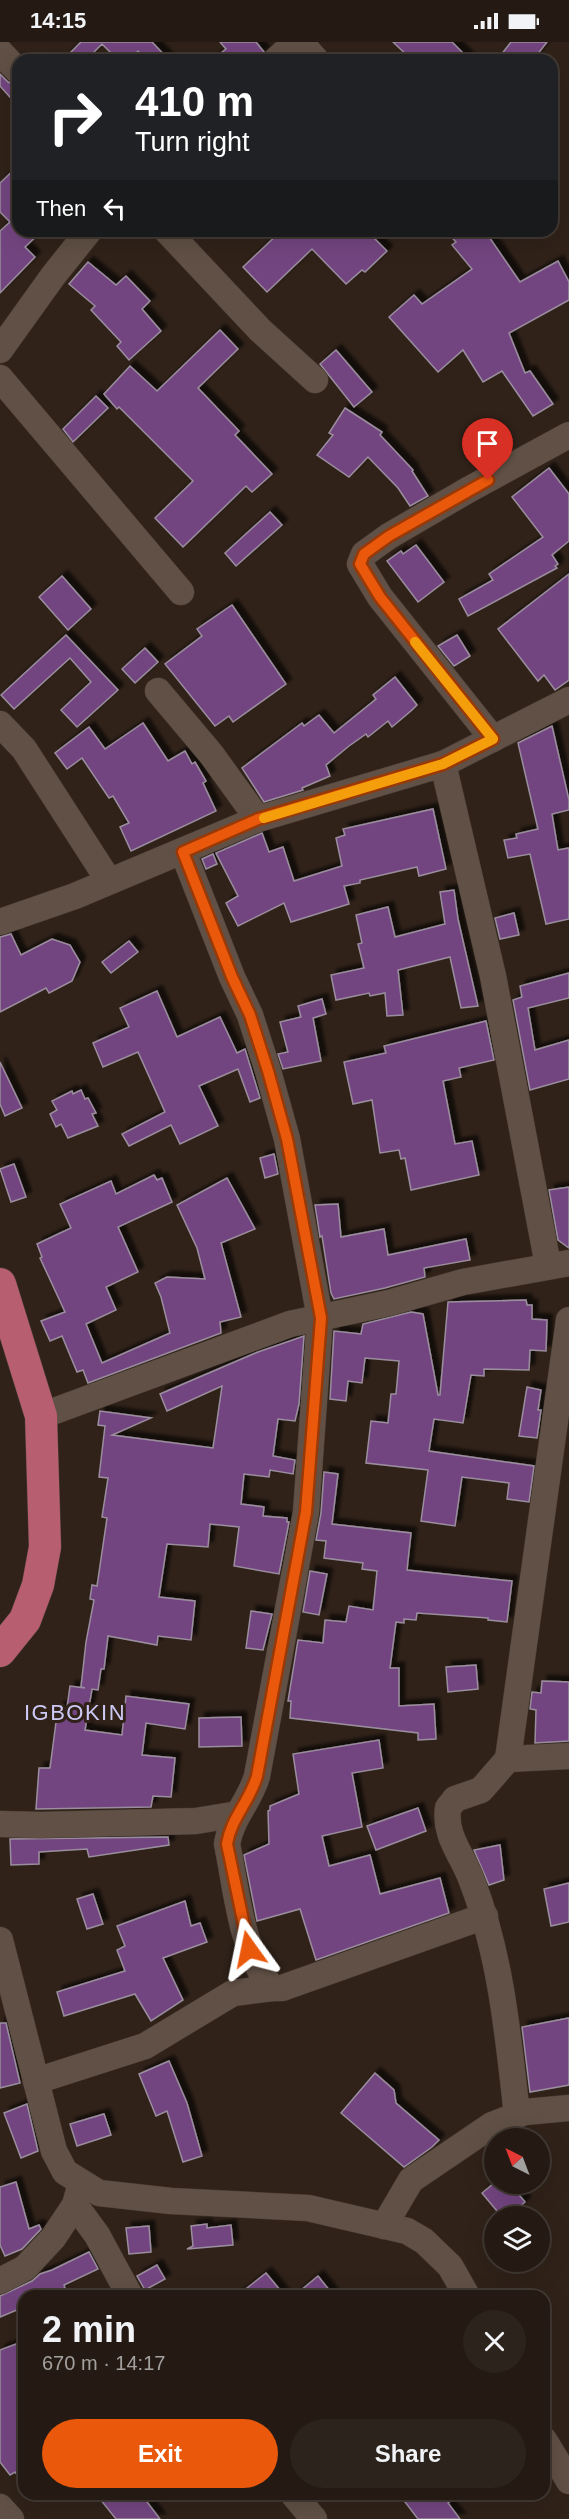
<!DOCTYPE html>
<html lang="en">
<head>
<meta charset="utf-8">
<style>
	body { margin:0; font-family:Helvetica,sans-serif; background:#2c231c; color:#f1f3f6; height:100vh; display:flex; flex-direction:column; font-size:22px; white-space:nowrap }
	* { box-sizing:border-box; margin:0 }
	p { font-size:20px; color:#a3a1a0 }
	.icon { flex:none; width:33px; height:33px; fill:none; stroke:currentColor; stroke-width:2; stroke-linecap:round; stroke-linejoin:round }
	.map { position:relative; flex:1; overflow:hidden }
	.side { position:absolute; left:18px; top:2248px; width:532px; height:210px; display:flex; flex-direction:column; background:#241a13; border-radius:18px; box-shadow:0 6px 24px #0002,0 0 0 2px #413833 }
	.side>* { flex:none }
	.guide { position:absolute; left:12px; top:12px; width:546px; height:183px; border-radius:18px; box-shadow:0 6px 24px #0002,0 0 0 2px #413833; background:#202124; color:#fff; overflow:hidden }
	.needle { width:39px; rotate:318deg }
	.controls { position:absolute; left:484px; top:2086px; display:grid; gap:12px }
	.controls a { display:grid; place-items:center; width:66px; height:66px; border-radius:50%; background:#241a13; box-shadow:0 6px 24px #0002,0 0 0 2px #413833; font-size:30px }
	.pin { position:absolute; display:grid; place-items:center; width:51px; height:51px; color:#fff; margin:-62px -26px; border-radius:50% 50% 50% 0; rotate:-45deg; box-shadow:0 0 6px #0007 }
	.pin .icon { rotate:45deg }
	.me { position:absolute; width:66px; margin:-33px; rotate:348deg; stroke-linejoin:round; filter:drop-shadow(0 0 4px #0008) }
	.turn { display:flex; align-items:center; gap:21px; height:126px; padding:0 24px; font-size:27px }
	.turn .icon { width:78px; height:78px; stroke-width:2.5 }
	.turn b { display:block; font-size:42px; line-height:51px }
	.then { display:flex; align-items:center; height:57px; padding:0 24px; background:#0003; gap:12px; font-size:22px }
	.round { display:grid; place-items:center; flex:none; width:63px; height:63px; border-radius:32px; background:#2c231c }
	.summary { display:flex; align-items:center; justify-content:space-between; height:102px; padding:0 24px }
	h1 { font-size:36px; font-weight:700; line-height:45px }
	.action { display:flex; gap:12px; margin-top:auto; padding:12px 24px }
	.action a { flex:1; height:69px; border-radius:36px; background:#ea580c; color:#fff; font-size:24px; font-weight:700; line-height:69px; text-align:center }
	.action a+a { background:#2c231c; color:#f1f3f6 }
	.status { display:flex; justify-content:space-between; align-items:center; height:42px; padding:0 30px; background:#241a13; direction:ltr }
	.status svg { height:16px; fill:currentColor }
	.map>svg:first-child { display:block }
	.building { fill:#734480; stroke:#9a8e9e; stroke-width:1.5; filter:url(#shadow) }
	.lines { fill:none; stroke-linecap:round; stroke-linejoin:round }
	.minor-casing { stroke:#4a3e36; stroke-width:27 }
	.major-casing { stroke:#4a3e36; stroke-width:33 }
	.minor { stroke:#605045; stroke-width:26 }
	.major { stroke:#b75e71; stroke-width:32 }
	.route-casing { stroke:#983908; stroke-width:15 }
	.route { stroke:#ea580c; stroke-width:10 }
	.slow { stroke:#f59e0b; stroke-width:10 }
	.labels { text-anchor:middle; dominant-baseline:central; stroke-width:6; stroke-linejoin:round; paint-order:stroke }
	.quarter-label { font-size:22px; letter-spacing:1.5px; fill:#cdc9f5; stroke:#302219 }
</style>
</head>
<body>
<div class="status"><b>14:15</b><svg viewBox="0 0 49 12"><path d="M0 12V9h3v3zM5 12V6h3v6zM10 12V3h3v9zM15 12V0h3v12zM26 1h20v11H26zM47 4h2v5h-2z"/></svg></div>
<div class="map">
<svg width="569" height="2477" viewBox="0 0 569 2477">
	<defs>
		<filter id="shadow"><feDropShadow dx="5.5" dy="-5.5" stdDeviation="1.5" flood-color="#0009"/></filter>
	</defs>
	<rect width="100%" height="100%" fill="#302219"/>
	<g class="building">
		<polygon points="81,0 152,0 169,18 146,18 138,9 129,18 118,18 102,2 86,18 63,18"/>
		<polygon points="220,0 256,0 264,10 255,18 212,18 226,7"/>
		<polygon points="393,0 452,0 470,18 412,18"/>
		<polygon points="511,0 547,0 533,18 497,18"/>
		<polygon points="0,32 8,40 18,44 18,64 0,44"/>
		<polygon points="18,124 18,189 42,189 25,205 35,215 0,251 0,189 10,180 0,170 0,141"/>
		<polygon points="281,189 367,189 387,209 365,230 362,228 346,242 312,207 267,250 243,225"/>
		<polygon points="446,189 485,189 520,240 558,219 569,240 569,258 509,291 525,331 530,329 553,362 533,374 502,329 483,340 463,308 438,330 389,275 414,253 422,262 472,227 452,203 456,200"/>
		<polygon points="88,220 116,243 126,234 150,259 142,267 161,289 129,318 117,304 121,300 91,268 95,264 69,242"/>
		<polygon points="220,288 238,307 198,346 239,389 235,393 272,432 252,450 246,444 183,505 155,476 193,439 119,365 117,367 104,352 130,324 157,349"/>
		<polygon points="336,308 372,350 354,365 320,322"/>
		<polygon points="96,354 108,366 73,400 63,387"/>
		<polygon points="345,366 382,390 380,393 413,428 412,429 428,454 410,464 398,446 368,415 349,435 317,413 333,393 329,391"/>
		<polygon points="549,426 569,452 569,499 552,513 558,522 555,524 557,526 468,574 459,557 493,538 489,532 543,495 512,455"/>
		<polygon points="270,470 282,483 236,524 225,511"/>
		<polygon points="416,503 444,540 418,560 387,519 401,509 403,512"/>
		<polygon points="569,532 569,638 555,648 544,633 538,639 498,587"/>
		<polygon points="62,534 91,567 68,588 39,555"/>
		<polygon points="232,563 286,642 233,680 229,674 215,684 165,622 202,594 197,587"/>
		<polygon points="66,593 118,648 77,685 61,668 91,640 70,616 14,667 1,653"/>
		<polygon points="457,593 470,614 454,624 438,604"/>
		<polygon points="145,606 158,620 135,641 122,627"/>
		<polygon points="395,635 417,663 412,668 392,685 388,679 368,695 366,692 349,704 326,723 330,734 302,746 303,748 264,760 242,726 302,681 304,684 319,673 334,691 376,657 373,653"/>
		<polygon points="143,681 168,719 185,709 192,722 195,720 206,739 203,741 216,769 131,809 120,785 129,781 113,754 109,756 82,716 67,727 55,711 89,685 105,707"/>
		<polygon points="552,684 569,758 569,768 552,772 558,808 569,806 569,877 546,882 530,812 508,816 504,798 517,796 516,792 538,787 518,701"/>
		<polygon points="433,767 446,827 419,834 417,825 360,838 360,841 344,844 349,862 291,880 284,861 238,884 226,861 238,854 216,811 262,791 269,810 283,805 294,839 342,824 336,796 345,793 343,787"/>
		<polygon points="213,812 217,822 206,827 202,817"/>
		<polygon points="454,848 458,877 478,964 461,966 450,915 398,928 403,973 387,974 385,951 370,954 369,951 336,958 331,933 364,926 358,902 362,901 356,873 388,865 395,895 445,882 440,850"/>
		<polygon points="514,871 519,893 500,897 495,876"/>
		<polygon points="11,892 21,913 52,897 70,903 80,920 72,939 49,951 46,946 0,970 0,895"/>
		<polygon points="129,899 138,910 111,931 102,920"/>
		<polygon points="569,931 569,956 528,966 535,1008 569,998 569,1037 530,1048 513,958 522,955 520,944"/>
		<polygon points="157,949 177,995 220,975 237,1011 245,1007 260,1056 250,1060 238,1027 199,1044 218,1084 180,1102 171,1083 129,1104 122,1092 165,1070 138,1010 103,1025 93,1001 129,985 120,966"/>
		<polygon points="322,957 326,972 313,976 321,1019 283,1027 278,1012 288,1010 280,980 301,975 298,964"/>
		<polygon points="486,979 494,1018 459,1026 461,1035 443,1039 455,1102 472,1099 479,1133 411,1148 405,1116 401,1117 399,1108 380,1111 372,1058 353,1062 344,1020 386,1011 384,1004"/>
		<polygon points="0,1020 22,1066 5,1074 0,1062"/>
		<polygon points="81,1048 85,1057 88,1056 96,1071 92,1072 98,1084 68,1096 61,1082 56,1085 50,1072 57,1068 52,1059 72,1049 73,1052"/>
		<polygon points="274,1112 278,1132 265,1136 260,1116"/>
		<polygon points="14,1122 26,1155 11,1160 0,1127"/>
		<polygon points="154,1133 157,1138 162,1136 172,1160 118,1185 138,1230 106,1245 116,1268 86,1282 102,1321 170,1291 161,1255 155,1241 167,1235 205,1237 197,1206 177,1163 227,1136 255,1187 221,1201 241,1275 220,1280 221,1291 88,1341 83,1328 77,1330 62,1294 50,1299 41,1279 65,1270 40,1216 42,1215 37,1202 71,1186 60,1162 111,1139 116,1152"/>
		<polygon points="569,1145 569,1206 558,1198 549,1148"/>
		<polygon points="338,1162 341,1195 384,1187 388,1213 466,1197 470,1218 424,1226 425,1235 385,1246 334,1257 331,1251 322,1194 320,1195 315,1163"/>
		<polygon points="526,1258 527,1263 532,1263 532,1277 547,1278 546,1309 530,1308 529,1328 484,1327 484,1334 471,1333 463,1381 434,1377 429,1409 534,1424 529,1460 507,1457 509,1441 462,1435 455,1484 421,1479 428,1428 366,1421 371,1379 388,1381 391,1352 396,1352 399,1319 365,1316 362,1341 348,1339 346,1359 330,1357 334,1289 361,1292 363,1282 411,1270 423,1272 438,1353 440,1353 448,1260"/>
		<polygon points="304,1294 299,1362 295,1379 278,1377 273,1414 295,1418 293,1432 270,1428 269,1435 244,1432 241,1462 264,1465 263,1474 287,1476 287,1480 289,1480 279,1532 234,1524 239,1485 210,1482 208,1505 167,1502 159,1555 195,1559 191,1598 158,1594 157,1603 108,1594 104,1627 101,1627 98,1648 92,1647 85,1688 122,1693 126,1654 189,1662 185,1687 146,1681 142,1713 175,1716 171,1755 153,1754 151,1765 36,1767 39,1726 50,1726 58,1665 67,1666 70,1644 85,1646 81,1645 86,1600 94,1558 90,1557 92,1543 97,1544 107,1476 102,1475 108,1436 99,1435 105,1384 98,1383 100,1369 151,1376 112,1393 213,1406 222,1344 167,1369 160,1352 258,1310"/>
		<polygon points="527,1345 541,1348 538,1368 541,1368 537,1396 519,1394"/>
		<polygon points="324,1430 338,1432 332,1482 411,1491 407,1528 512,1539 507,1580 488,1578 488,1576 417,1571 416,1578 404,1577 404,1581 396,1580 390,1626 399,1626 399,1664 434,1662 436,1697 418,1698 418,1691 290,1676 291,1659 288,1659 298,1598 323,1601 325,1578 346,1580 349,1564 373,1568 377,1529 362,1527 363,1521 324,1516 326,1499 316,1498 321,1471"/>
		<polygon points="310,1529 327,1532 319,1573 303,1570"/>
		<polygon points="251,1569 272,1572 263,1608 246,1606"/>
		<polygon points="476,1623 478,1647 448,1650 446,1625"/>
		<polygon points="542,1639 569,1640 569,1699 535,1701 536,1668 530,1667 532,1650 541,1651"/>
		<polygon points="241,1675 242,1704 199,1705 199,1676"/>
		<polygon points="379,1698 383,1726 352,1731 362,1785 322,1794 329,1824 370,1813 380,1852 440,1836 449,1871 316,1918 300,1867 257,1879 244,1813 269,1802 268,1769 270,1768 270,1764 299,1752 293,1712"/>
		<polygon points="418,1766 426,1789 376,1808 367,1784"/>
		<polygon points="168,1795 169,1803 89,1815 87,1807 39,1810 39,1822 11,1823 10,1797"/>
		<polygon points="500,1803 504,1838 489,1843 474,1808"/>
		<polygon points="569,1841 569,1880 551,1884 544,1847"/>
		<polygon points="93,1852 103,1882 87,1887 77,1857"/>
		<polygon points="185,1859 191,1884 200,1881 207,1900 163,1916 183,1958 151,1979 135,1952 64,1974 57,1950 125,1929 117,1908 125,1904 117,1884"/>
		<polygon points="569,1976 569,2043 530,2050 522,1985"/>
		<polygon points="0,1981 6,1981 20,2041 0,2046"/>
		<polygon points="169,2019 187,2061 202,2114 183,2120 167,2069 156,2074 139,2032"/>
		<polygon points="375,2031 394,2048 396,2061 439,2098 432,2105 404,2125 341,2071"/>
		<polygon points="27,2062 38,2109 21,2116 4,2071"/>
		<polygon points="104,2072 111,2093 77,2104 70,2082"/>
		<polygon points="16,2140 29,2187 39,2183 41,2187 22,2207 5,2214 0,2203 0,2145"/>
		<polygon points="493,2142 510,2142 525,2160 508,2175 502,2175 482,2151"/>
		<polygon points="207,2182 207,2186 231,2183 233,2203 187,2207 193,2204 191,2184"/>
		<polygon points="149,2184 151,2210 129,2212 126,2186"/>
		<polygon points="89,2210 98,2227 64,2243 65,2246 53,2250 55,2254 24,2254 24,2265 0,2275 0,2254 32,2239 40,2232 52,2228"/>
		<polygon points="157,2223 165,2237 145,2248 137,2234"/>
		<polygon points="266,2231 285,2254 237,2254"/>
		<polygon points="318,2234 334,2254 294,2254"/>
		<polygon points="24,2299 24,2442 15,2430 10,2433 0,2420 0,2308"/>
		<polygon points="96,2452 141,2452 160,2477 116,2477"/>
		<polygon points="399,2452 459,2452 448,2461 460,2477 418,2477"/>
	</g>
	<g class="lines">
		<defs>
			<g id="minor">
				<polyline points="300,0 316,18"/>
				<polyline points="0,10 18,29"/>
				<polyline points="276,18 296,0"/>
				<polyline points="167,189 260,288 315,338"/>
				<polyline points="0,308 53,234 89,189"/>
				<polyline points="0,336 181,550"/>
				<polyline points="158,649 211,712 258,777"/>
				<polyline points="0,682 24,707 109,839"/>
				<polyline points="493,697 380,555 360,522 364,512 389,494 468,448 569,393"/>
				<polyline points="443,722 493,934 548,1223"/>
				<path d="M183,810l49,125 18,38 18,56 19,68 33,179 -14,194 -49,264c-7,25 -26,42 -30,68 10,47 13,105 45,144h10l203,-72"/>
				<polyline points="0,880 75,854 258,777 443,722 569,658"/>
				<polyline points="41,1374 290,1282 389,1261 463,1240 569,1221"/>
				<polyline points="508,1717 569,1278"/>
				<polyline points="0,1782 41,1783 196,1779 238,1772"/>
				<polyline points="0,1898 54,2109 65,2130 99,2151 171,2159 308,2166 407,2189 424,2199 450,2224 467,2254"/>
				<polyline points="36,2039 145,2004 233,1951 272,1946"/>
				<path d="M517,2073c-9,-80 -16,-159 -45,-234 -9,-26 -28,-44 -24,-73l7,-9 26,-9 27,-31 61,-3"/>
				<polyline points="75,2163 97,2193 130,2254"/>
				<polyline points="384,2184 411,2138 492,2083 525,2070 569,2066"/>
				<polyline points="0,2239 25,2226 53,2196 75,2163 81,2141"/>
				<polyline points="544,2398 569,2439"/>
				<polyline points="293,2452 314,2477"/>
				<polyline points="0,2465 11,2477"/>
			</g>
			<polyline id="major" points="0,1242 41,1374 45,1505 38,1543 25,1578 0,1609"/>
		</defs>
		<use href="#minor" class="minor-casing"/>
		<use href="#major" class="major-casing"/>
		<use href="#minor" class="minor"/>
		<use href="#major" class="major"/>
	</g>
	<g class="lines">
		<defs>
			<path id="route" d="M249,1907l-22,-105c4,-26 23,-43 30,-68l49,-264 15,-194 -34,-179 -19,-68 -18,-56 -18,-38 -49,-125 75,-33 185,-55 50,-25 -113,-142 -20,-33 4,-10 25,-18 99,-56"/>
		</defs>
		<use href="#route" class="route-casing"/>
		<use href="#route" class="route"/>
		<polyline class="slow" points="264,776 443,722 493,697 415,600"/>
	</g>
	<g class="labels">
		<g class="quarter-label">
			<text x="75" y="1670">IGBOKIN</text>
		</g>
	</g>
</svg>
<div class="controls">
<a><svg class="needle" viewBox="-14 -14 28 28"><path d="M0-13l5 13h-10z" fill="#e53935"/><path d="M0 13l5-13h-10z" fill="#a3a1a0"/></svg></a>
<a><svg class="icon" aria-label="layers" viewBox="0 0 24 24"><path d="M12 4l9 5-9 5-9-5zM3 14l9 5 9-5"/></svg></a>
</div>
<div class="pin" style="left:488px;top:438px;background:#d93025"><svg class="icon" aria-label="arrive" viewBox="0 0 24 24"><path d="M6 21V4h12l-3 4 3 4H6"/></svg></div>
<svg class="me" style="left:249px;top:1907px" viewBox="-20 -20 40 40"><path d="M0-17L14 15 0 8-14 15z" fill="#ea580c" stroke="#fff" stroke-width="4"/></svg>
<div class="guide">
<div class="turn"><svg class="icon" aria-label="right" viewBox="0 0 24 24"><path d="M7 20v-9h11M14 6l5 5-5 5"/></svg><div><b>410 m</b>Turn right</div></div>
<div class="then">Then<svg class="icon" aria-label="left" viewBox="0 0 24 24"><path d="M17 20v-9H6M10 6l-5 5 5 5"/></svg></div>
</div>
<section class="side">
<div class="summary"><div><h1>2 min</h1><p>670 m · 14:17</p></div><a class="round"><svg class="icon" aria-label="close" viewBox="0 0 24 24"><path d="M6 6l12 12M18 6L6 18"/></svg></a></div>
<div class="action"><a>Exit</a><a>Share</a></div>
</section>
</div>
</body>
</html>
